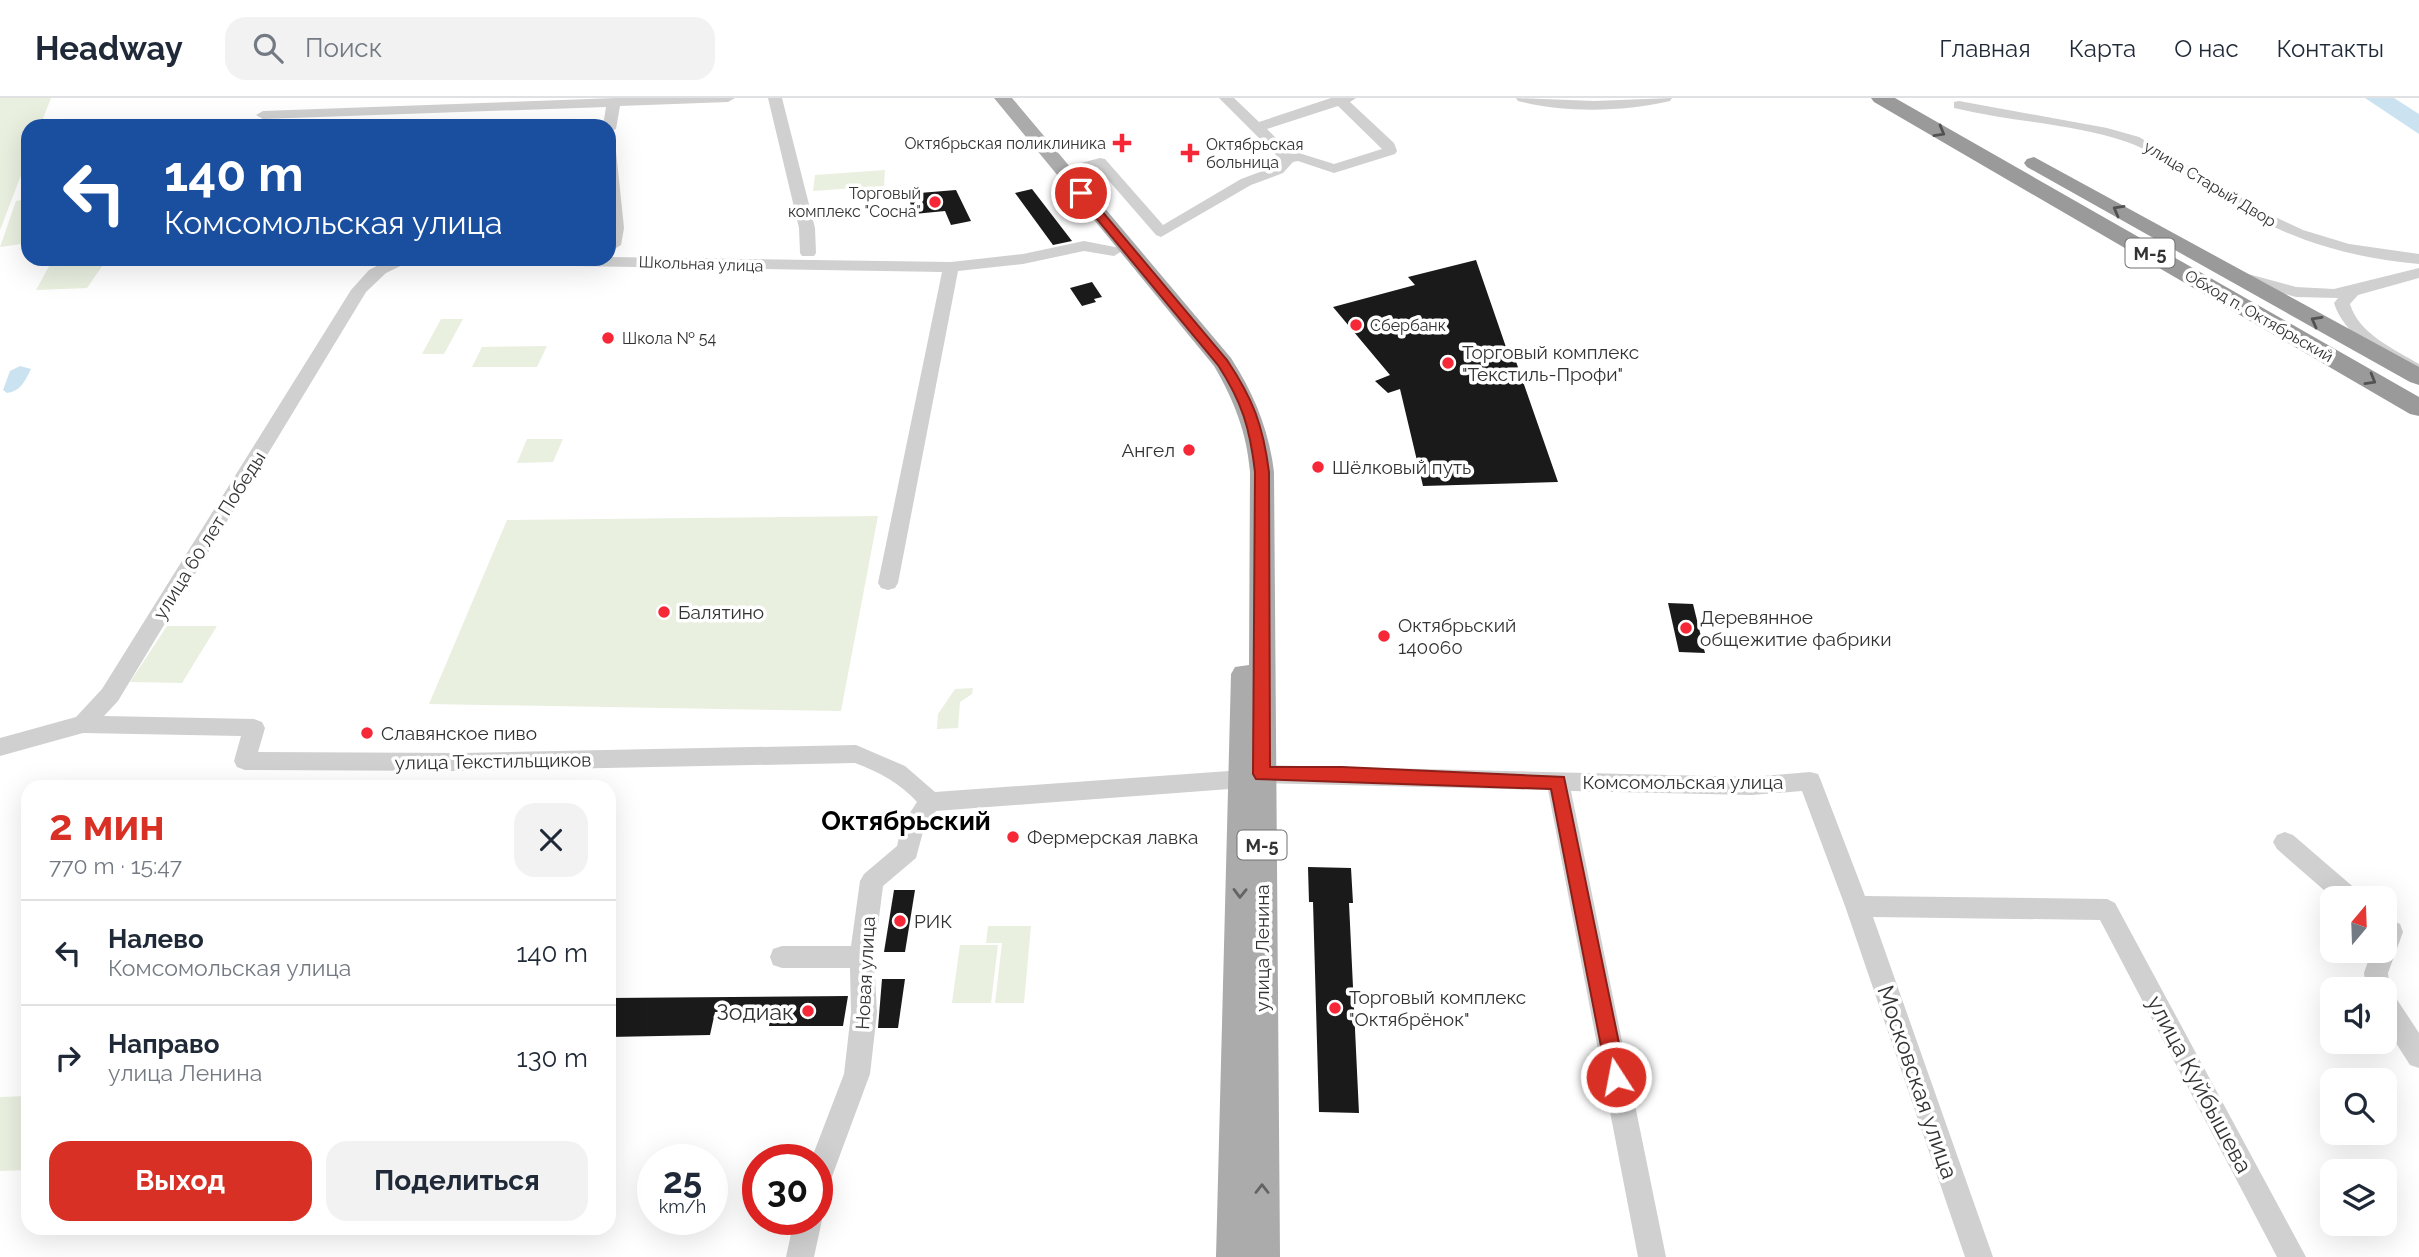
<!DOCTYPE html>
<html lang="ru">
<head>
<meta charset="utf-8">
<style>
	body { margin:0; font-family:Raleway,sans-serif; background:#f2f2f3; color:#1f2937; height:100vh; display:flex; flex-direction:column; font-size:26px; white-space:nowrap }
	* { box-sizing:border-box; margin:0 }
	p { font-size:23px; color:#747a83 }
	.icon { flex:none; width:38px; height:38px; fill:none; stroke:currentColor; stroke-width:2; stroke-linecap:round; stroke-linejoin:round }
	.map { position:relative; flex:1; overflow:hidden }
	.details { position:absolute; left:21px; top:682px; width:595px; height:455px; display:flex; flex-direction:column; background:#fff; border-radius:21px; box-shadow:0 7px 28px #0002 }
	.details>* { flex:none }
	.top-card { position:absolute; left:21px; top:21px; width:595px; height:147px; border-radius:21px; box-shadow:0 7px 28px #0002; background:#1a4fa0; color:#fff; overflow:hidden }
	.needle { width:46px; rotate:19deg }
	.buttons { position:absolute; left:2320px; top:788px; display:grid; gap:14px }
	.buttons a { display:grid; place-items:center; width:77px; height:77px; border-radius:14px; background:#fff; box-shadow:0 7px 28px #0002; font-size:35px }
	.speed { position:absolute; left:637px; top:1046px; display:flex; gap:14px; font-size:35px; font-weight:700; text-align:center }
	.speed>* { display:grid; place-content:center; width:91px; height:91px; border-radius:50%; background:#fff; box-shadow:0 7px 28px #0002; line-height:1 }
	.speed small { font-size:18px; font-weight:400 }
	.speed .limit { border:10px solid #d22; background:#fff; color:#111 }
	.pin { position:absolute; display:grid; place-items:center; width:60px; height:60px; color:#fff; margin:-30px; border:4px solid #fff; border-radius:50%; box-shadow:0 2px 7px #0007 }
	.me { position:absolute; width:77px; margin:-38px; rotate:349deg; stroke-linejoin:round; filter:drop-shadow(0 0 5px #0008) }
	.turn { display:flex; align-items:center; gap:24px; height:147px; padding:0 28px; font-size:32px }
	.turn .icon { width:91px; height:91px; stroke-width:2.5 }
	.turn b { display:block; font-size:49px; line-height:60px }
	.round { display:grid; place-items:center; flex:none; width:74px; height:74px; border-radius:21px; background:#f2f2f3 }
	.summary { display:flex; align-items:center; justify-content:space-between; height:119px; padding:0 28px }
	h1 { font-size:42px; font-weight:700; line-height:52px; color:#d93025 }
	.button { display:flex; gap:14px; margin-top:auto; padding:14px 28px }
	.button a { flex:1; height:80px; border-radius:21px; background:#d93025; color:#fff; font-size:28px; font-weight:700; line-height:80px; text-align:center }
	.button a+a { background:#f2f2f3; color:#1f2937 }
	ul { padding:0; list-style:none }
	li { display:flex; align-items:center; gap:21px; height:105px; padding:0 28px; border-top:2px solid #e0e1e3 }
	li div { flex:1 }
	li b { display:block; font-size:26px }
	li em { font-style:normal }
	header { display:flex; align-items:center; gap:42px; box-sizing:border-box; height:98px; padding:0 35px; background:#fff; border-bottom:2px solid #e0e1e3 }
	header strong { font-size:33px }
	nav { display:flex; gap:38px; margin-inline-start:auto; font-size:24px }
	.search { width:490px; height:63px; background:#f2f2f3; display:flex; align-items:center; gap:18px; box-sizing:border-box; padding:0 24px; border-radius:21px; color:#747a83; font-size:26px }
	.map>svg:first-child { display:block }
	.green { fill:#e9f0e0 }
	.water { fill:#cbe2f1 }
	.building { fill:#1a1a1a }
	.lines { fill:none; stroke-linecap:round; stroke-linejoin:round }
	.minor { fill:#d0d0d0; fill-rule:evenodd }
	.major { fill:#ababab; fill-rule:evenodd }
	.highway { fill:#9a9a9a; fill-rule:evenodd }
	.oneway { stroke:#525252 }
	.oneway2 { stroke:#636363 }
	.route { fill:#d93025; stroke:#8d1f18; stroke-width:2 }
	.poi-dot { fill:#f62837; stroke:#fff; stroke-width:2.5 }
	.labels { text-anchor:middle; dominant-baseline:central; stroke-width:7; stroke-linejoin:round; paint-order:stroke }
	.far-poi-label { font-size:16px; fill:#333; stroke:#fff; text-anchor:start }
	.far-street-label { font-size:16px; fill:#333; stroke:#fff }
	.shield { fill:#fff; stroke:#707070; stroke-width:2 }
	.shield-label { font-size:18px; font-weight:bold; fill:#333 }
	.poi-label { font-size:19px; fill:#333; stroke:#fff; text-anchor:start }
	.street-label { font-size:19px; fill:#333; stroke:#fff }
	.near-poi-label { font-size:23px; fill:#333; stroke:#fff; text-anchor:end }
	.near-street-label { font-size:23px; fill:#333; stroke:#fff }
	.district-label { font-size:26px; font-weight:bold; fill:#000; stroke:#fff }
</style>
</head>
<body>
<header>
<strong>Headway</strong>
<div class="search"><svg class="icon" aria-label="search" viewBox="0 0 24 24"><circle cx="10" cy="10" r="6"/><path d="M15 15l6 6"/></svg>Поиск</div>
<nav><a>Главная</a><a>Карта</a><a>О нас</a><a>Контакты</a></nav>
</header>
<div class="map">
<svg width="2419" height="1159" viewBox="0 0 2419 1159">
	<rect width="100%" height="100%" fill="#fff"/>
	<g class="green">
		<polygon points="0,0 51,0 40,28 28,28 28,59 0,132"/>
		<polygon points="885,72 884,88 813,93 815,77"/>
		<polygon points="28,101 28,145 0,149 16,103"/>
		<polygon points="53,161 107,161 87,190 36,192"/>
		<polygon points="441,221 463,221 444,256 422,256"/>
		<polygon points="547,248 537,269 472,269 482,249"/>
		<polygon points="527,341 563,341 553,364 517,365"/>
		<polygon points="878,418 841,613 429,606 507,422"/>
		<polygon points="167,528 217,528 182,585 130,584"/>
		<polygon points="973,590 972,596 960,604 958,630 937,631 938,616 955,591"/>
		<polygon points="988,828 1031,828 1024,905 995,905 1002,845 986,845"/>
		<polygon points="960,847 998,847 991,905 952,905"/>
		<polygon points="28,998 28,1072 0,1073 0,999"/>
	</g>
	<g class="water">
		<polygon points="2365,0 2394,0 2419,16 2419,36"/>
		<path d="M20,268l11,3c-6,12 -10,22 -24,24l-4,-3 7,-19z"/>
	</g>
	<g class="building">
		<polygon points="1032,91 1072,143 1053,147 1015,95"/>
		<polygon points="956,92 971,123 951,127 945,113 914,116 907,96"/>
		<polygon points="1476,162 1507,252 1512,252 1558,384 1423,388 1400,291 1388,295 1375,283 1390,277 1333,209 1415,187 1408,179"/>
		<polygon points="1092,184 1102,199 1094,201 1096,204 1082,208 1070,190"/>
		<polygon points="1668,505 1693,506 1705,555 1679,554"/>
		<polygon points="1308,769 1351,770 1353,805 1349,805 1359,1015 1319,1014 1313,804 1309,804"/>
		<polygon points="894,792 915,792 905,854 884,854"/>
		<polygon points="882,881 905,881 898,930 878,930"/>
		<polygon points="848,898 843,928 769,928 771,914 715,914 710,937 609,939 609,900"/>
	</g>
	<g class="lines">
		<g class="minor">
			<polygon points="615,0 735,0 728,4 620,8 616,31 609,35 609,28 603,28 606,9 263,21 256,17 263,13"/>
			<polygon points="768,0 782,0 815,130 816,155 814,158 802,158 800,155 799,130"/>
			<path d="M1219,0h15l25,24 72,-24h25l-6,4 44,41 3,8 -2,3 -61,19 -36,-12 -5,1 -10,11 -32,12 -90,52 -5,-2 -59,-68 -34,9 -7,-4 2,-3 42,-11 5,1 58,66 78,-46 32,-12 7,-8zM1338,8l44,43 -48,15 -35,-11 -7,1 -25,-25z"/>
			<path d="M1516,0l78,3 78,-3 -2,3c-48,11 -104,12 -152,0z"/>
			<path d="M1959,3l148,27 32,9 130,77 34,16 46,14 70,10v10c-66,-6 -125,-22 -182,-57 -35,-21 -71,-51 -110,-65 -56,-19 -116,-20 -173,-34v-6z"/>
			<polygon points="609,49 616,53 624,130 621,147 613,152 609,151"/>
			<polygon points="1084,143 1120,150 1122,153 1114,158 1084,153 1023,166 958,173 898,485 895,490 888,492 881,490 878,485 942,174 452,166 444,161 609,161 609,159 951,164 1023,156"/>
			<path d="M390,161h25l-29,14 -20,19 -248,409 -14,15 150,3 8,3 3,6 -7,24 204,1 394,-8 49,21 30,26 308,-22 8,3 3,-5 8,-3 489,12 59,-5 8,2 3,7 44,115 242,3 8,4 191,354h-29l-177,-337 -227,-3 120,340h-28l-120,-351 -43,-115 -51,4 -180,-4 95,466h-28l-90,-467 -286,-7 -8,-3 -3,5 -8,3 -307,23 -12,17 -8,30 -33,28 -9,71 3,56 -7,61 -43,116 -10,4v-34h-6l33,-86 7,-61 -1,-45h-68l-9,-3 -3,-8 3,-8 9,-3h69l9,-65 4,-7 33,-28 5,-21 15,-23c-17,-19 -38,-30 -62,-39l-393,8 -217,-1 -8,-3 -3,-6 7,-25 -158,-3 -83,23v-18l76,-21 26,-28 249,-399 18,-20z"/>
			<path d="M2419,170v10l-61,17 -8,9c9,30 44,45 69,60v13c-29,-7 -77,-45 -85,-74l4,-5 -42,-1 -54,-15 -2,-3 8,-5 48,13 38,2z"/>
			<polygon points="2285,734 2293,737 2358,793 2362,800 2333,800 2277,751 2273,744 2277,737"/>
			<polygon points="2385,819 2400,826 2403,834 2388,875 2390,895 2394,897 2419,935 2419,970 2410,967 2385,928 2385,891 2366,891 2364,875 2372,852 2385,852"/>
			<polygon points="817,1112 822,1122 814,1159 786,1159 794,1122 817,1122"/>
		</g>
		<path class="major" d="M994,0h18l219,260c23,36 38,72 43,114l6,785h-64l15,-583 4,-7 14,-2 1,-193c-3,-39 -16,-72 -36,-106z"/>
		<g class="highway">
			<polygon points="1871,0 1895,0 2419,299 2419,318 2410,316 1874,4"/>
			<polygon points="2034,59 2419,269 2419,287 2410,284 2027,69 2024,65 2027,61"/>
		</g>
	</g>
	<defs><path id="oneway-chevron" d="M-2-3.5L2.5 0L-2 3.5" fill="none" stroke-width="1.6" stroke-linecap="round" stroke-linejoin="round" transform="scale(1.75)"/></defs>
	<g class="oneway">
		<use href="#oneway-chevron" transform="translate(1940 34) rotate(30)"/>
		<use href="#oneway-chevron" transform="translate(2118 112) rotate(-151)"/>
		<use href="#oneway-chevron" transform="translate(2316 223) rotate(-151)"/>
		<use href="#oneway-chevron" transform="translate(2371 282) rotate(30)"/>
	</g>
	<g class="oneway2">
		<use href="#oneway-chevron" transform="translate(1240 795) rotate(91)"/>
		<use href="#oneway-chevron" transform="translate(1262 1091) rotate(-90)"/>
	</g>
	<path class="route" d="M1077,93h8l142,169c26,39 36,65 42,112l1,295h72l222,10 62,300 -3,7 -7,2 -7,-2 -2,-7 -56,-288 -295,-10 -3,-5 2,-302c-5,-44 -13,-70 -37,-107l-141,-170z"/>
	<g class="poi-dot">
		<path d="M1118.5 34.5h7v7h7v7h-7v7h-7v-7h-7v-7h7z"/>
		<path d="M1186.5 44.5h7v7h7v7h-7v7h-7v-7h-7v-7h7z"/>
		<circle cx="935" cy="104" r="7"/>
		<circle cx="1356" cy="227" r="7"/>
		<circle cx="608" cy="240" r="7"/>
		<circle cx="1448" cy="265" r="7"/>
		<circle cx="1189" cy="352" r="7"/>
		<circle cx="1318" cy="369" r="7"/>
		<circle cx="664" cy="514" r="7"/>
		<circle cx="1686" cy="530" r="7"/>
		<circle cx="1384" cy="538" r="7"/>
		<circle cx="367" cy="635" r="7"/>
		<circle cx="1013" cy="739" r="7"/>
		<circle cx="900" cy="823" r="7"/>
		<circle cx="1335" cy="910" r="7"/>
		<circle cx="808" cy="913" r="7"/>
	</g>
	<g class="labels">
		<g class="far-poi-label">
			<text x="1106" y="45" text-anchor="end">Октябрьская поликлиника</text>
			<text x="1206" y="46">Октябрьская<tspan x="1206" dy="18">больница</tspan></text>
			<text x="921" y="95" text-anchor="end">Торговый<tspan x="921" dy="18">комплекс "Сосна"</tspan></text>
			<text x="1370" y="227">Сбербанк</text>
			<text x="622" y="240">Школа № 54</text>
		</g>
		<g class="far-street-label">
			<text transform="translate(2210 86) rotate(31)">улица Старый Двор</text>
			<text transform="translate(701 166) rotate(2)">Школьная улица</text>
			<text transform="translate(2259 218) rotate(30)">Обход п. Октябрьский</text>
		</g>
		<g class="shield">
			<rect x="2125.5" y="140.5" width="49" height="29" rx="5"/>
			<rect x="1237.5" y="732.5" width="49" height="29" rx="5"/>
		</g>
		<g class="shield-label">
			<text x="2150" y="155">М-5</text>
			<text x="1262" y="747">М-5</text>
		</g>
		<g class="poi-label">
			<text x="1462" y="254">Торговый комплекс<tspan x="1462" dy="22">"Текстиль-Профи"</tspan></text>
			<text x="1175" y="352" text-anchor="end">Ангел</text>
			<text x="1332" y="369">Шёлковый путь</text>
			<text x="678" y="514">Балятино</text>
			<text x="1700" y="519">Деревянное<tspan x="1700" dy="22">общежитие фабрики</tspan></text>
			<text x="1398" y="527">Октябрьский<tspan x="1398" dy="22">140060</tspan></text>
			<text x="381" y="635">Славянское пиво</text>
			<text x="1027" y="739">Фермерская лавка</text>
			<text x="914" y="823">РИК</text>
			<text x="1349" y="899">Торговый комплекс<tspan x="1349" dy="22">"Октябрёнок"</tspan></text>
		</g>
		<g class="street-label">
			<text transform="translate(209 437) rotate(-58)">улица 60 лет Победы</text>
			<text transform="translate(493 663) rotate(-1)">улица Текстильщиков</text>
			<text x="1683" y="684">Комсомольская улица</text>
			<text transform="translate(1262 850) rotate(-90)">улица Ленина</text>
			<text transform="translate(865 875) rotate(-87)">Новая улица</text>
		</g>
		<g class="near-poi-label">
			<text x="794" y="913">Зодиак</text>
		</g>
		<g class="near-street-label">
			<text transform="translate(1918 984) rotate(71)">Московская улица</text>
			<text transform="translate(2200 986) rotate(62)">улица Куйбышева</text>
		</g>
		<g class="district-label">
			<text x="906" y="723">Октябрьский</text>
		</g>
	</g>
</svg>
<div class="buttons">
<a><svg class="needle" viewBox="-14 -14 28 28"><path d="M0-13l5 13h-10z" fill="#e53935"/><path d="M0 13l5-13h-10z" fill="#747a83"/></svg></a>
<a><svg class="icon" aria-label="sound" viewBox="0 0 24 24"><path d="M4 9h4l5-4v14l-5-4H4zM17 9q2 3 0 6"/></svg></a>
<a><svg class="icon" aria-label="search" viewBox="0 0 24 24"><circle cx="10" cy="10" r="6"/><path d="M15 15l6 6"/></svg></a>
<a><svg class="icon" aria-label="layers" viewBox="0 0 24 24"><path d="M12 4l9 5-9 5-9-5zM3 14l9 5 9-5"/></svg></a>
</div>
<div class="speed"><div>25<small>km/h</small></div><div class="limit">30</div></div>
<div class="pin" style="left:1081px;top:95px;background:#d93025"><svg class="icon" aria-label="arrive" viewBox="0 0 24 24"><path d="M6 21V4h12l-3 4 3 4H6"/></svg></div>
<svg class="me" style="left:1616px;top:979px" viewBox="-20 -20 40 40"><circle r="17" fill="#d93025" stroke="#fff" stroke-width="3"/><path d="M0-11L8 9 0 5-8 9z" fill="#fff"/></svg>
<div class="top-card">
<div class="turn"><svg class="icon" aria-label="left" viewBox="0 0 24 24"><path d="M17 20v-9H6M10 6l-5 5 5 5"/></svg><div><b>140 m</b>Комсомольская улица</div></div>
</div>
<section class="details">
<div class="summary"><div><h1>2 мин</h1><p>770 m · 15:47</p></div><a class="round"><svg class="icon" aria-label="close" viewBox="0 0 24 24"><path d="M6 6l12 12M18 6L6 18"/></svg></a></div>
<ul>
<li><svg class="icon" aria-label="left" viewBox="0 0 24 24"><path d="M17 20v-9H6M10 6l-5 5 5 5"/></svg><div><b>Налево</b><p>Комсомольская улица</p></div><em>140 m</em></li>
<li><svg class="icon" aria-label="right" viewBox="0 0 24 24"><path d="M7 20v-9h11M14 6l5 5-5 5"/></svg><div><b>Направо</b><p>улица Ленина</p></div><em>130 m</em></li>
</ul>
<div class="button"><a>Выход</a><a>Поделиться</a></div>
</section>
</div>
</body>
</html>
